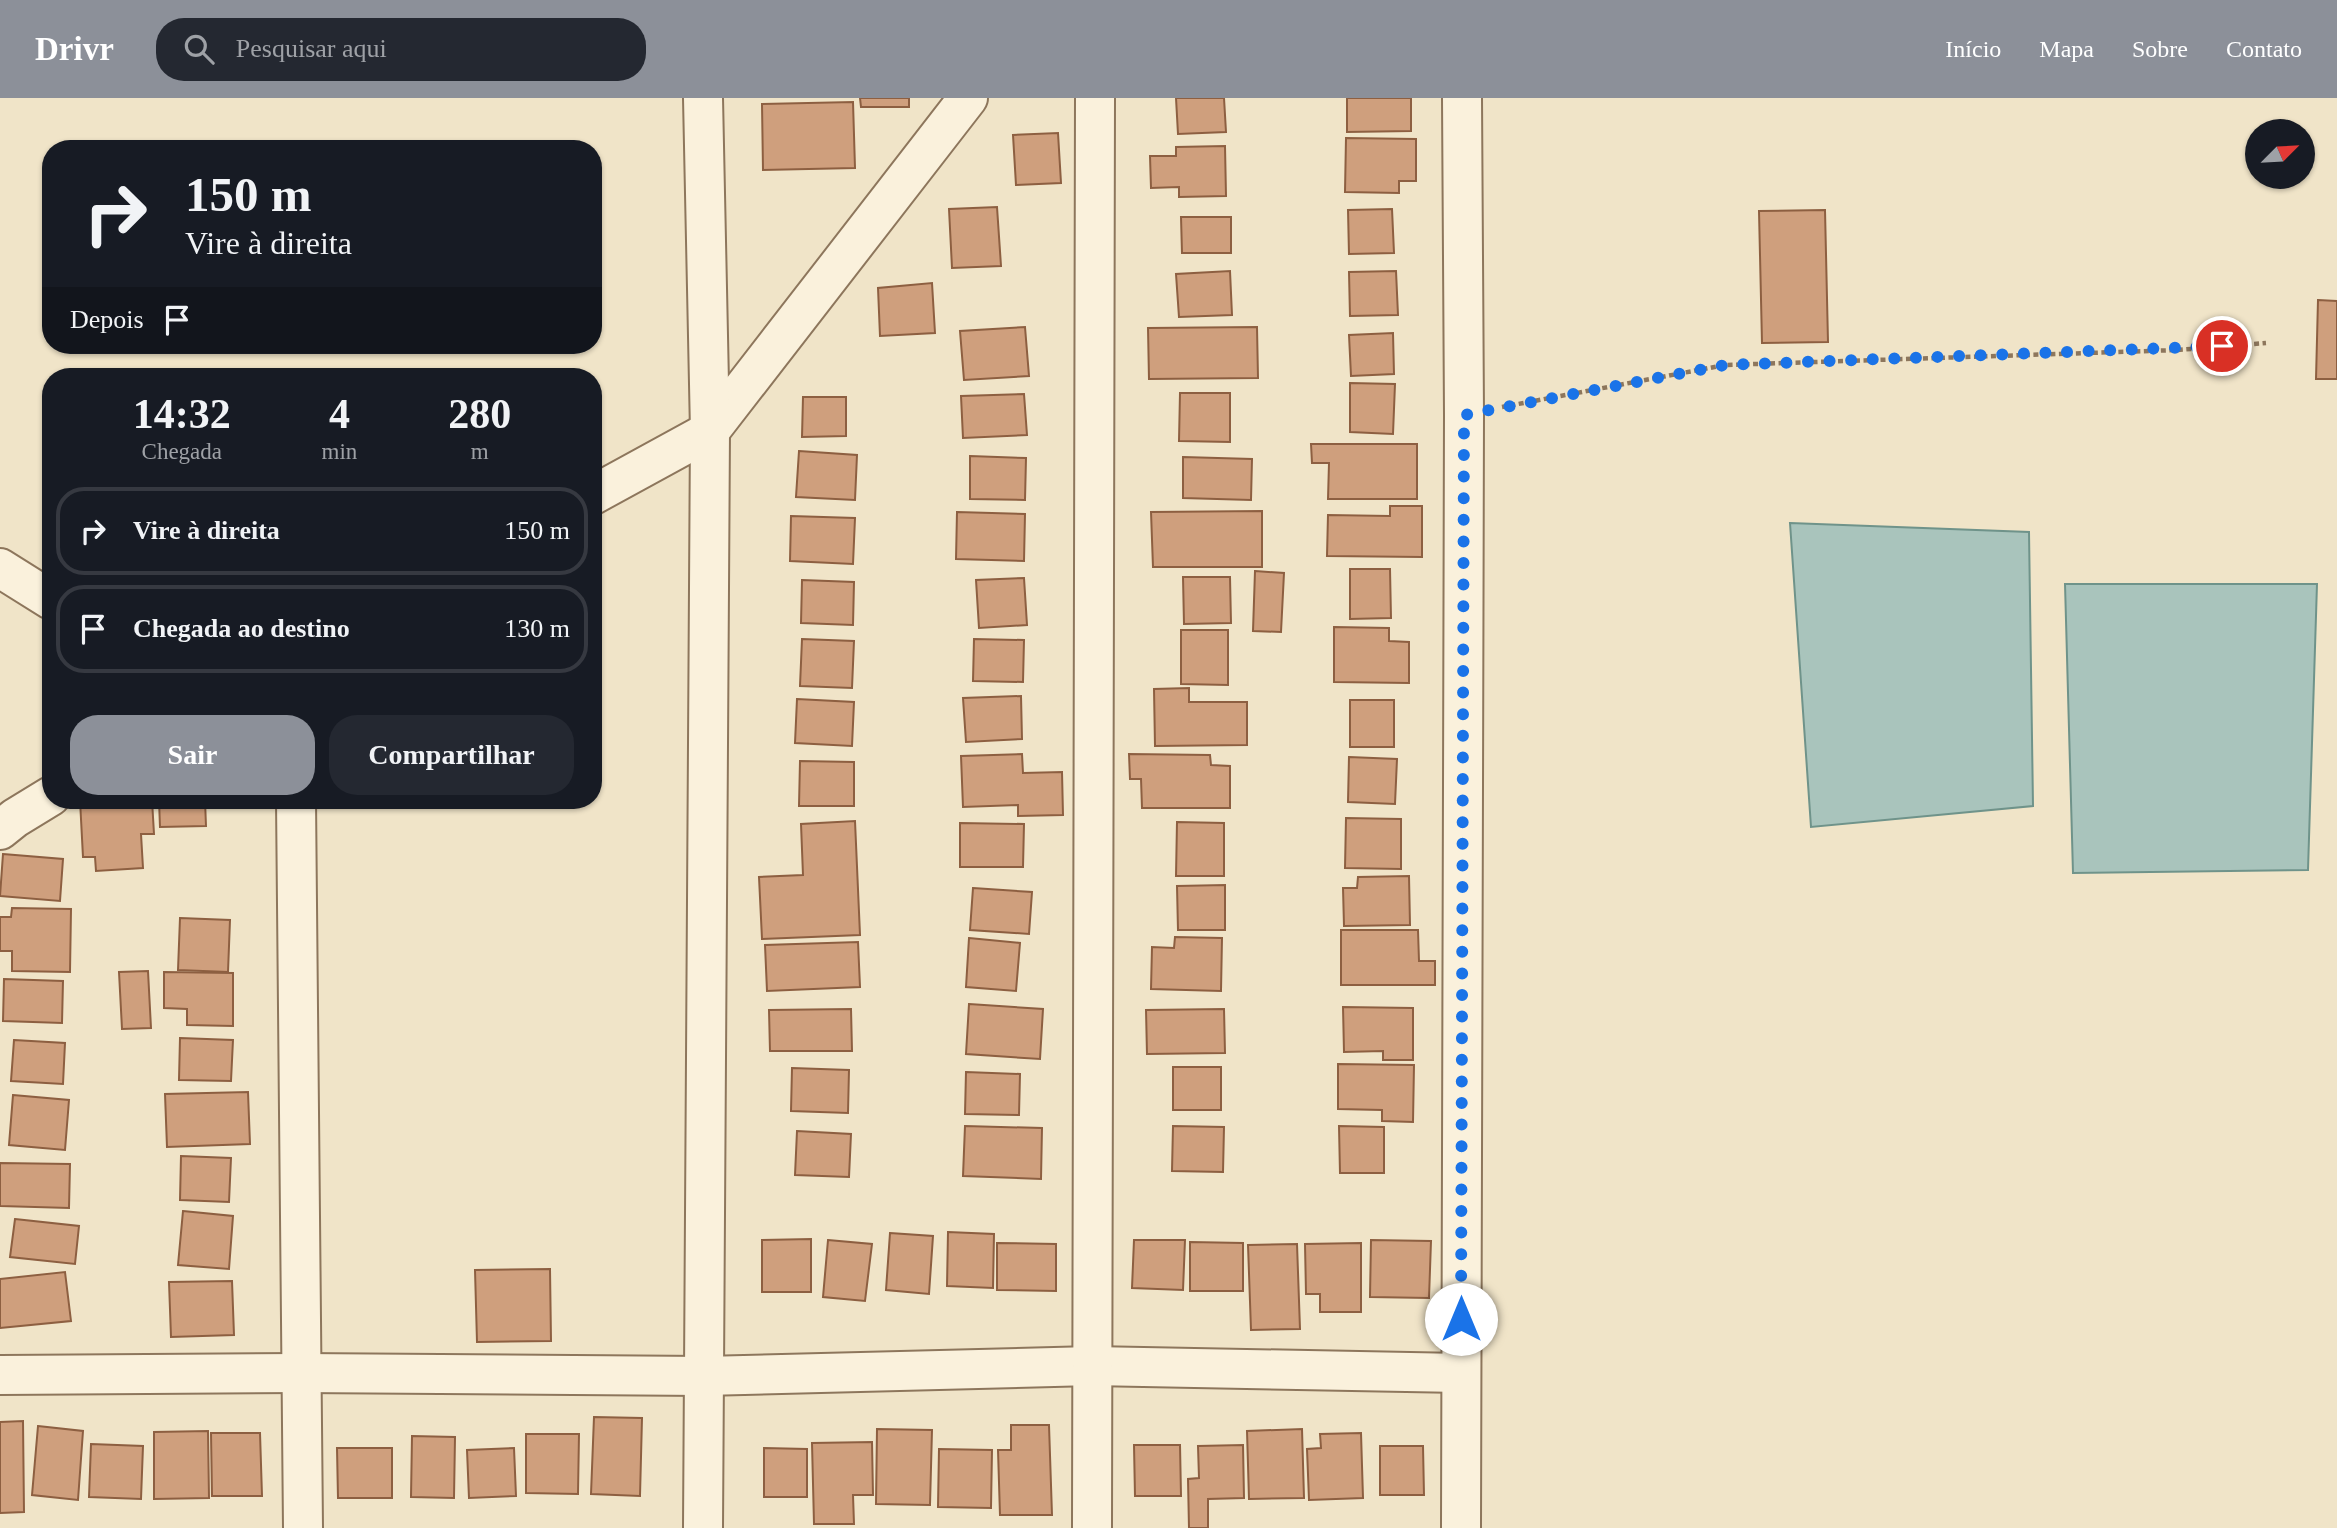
<!DOCTYPE html>
<html lang="pt">
<head>
<meta charset="utf-8">
<style>
	body { margin:0; font-family:Georgia,serif; background:#242831; color:#f1f3f6; height:100vh; display:flex; flex-direction:column; font-size:26px; white-space:nowrap }
	* { box-sizing:border-box; margin:0 }
	p { font-size:23px; color:#9ea1a6 }
	.icon { flex:none; width:38px; height:38px; fill:none; stroke:currentColor; stroke-width:2; stroke-linecap:round; stroke-linejoin:round }
	.map { position:relative; flex:1; overflow:hidden }
	.drawer { position:absolute; left:42px; top:270px; width:560px; height:441px; display:flex; flex-direction:column; background:#171b24; border-radius:28px; box-shadow:0 2px 5px #0004 }
	.drawer>* { flex:none }
	.hud { position:absolute; left:42px; top:42px; width:560px; height:214px; border-radius:28px; box-shadow:0 2px 5px #0004; background:#171b24; color:#f1f3f6; overflow:hidden }
	.needle { width:46px; rotate:66deg }
	.buttons { position:absolute; left:2245px; top:21px; display:grid; gap:14px }
	.buttons a { display:grid; place-items:center; width:70px; height:70px; border-radius:50%; background:#171b24; box-shadow:0 2px 5px #0004; font-size:35px }
	.pin { position:absolute; display:grid; place-items:center; width:60px; height:60px; color:#fff; margin:-30px; border:4px solid #fff; border-radius:50%; box-shadow:0 2px 7px #0007 }
	.me { position:absolute; width:77px; margin:-38px; rotate:0deg; stroke-linejoin:round; filter:drop-shadow(0 0 5px #0008) }
	.turn { display:flex; align-items:center; gap:24px; height:147px; padding:0 28px; font-size:32px }
	.turn .icon { width:91px; height:91px; stroke-width:2.5 }
	.turn b { display:block; font-size:49px; line-height:60px }
	.then { display:flex; align-items:center; height:66px; padding:0 28px; background:#0003; gap:14px; font-size:26px }
	.eta { display:flex; justify-content:space-evenly; align-items:center; height:119px; text-align:center }
	.eta b { font-size:42px; font-weight:700; line-height:49px }
	.cta { display:flex; gap:14px; margin-top:auto; padding:14px 28px }
	.cta a { flex:1; height:80px; border-radius:28px; background:#8c9099; color:#fff; font-size:28px; font-weight:700; line-height:80px; text-align:center }
	.cta a+a { background:#242831; color:#f1f3f6 }
	ul { padding:0; list-style:none }
	li { display:flex; align-items:center; gap:21px; height:88px; margin:0 14px 10px; padding:0 14px; border:4px solid #363941; border-radius:28px }
	li div { flex:1 }
	li b { display:block; font-size:26px }
	li em { font-style:normal }
	header { display:flex; align-items:center; gap:42px; box-sizing:border-box; height:98px; padding:0 35px; background:#8c9099; color:#fff }
	header strong { font-size:33px }
	nav { display:flex; gap:38px; margin-inline-start:auto; font-size:24px }
	.search { width:490px; height:63px; background:#242831; display:flex; align-items:center; gap:18px; box-sizing:border-box; padding:0 24px; border-radius:28px; color:#9ea1a6; font-size:26px }
	.map>svg:first-child { display:block }
	.water { fill:#a9c4bc; stroke:#6f938a; stroke-width:2 }
	.building { fill:#cf9f7d; stroke:#8d5f41; stroke-width:2 }
	.lines { fill:none; stroke-linecap:round; stroke-linejoin:round }
	.minor-casing { stroke:#8d765c; stroke-width:42 }
	.path { stroke:#8d765c; stroke-width:4.5; stroke-dasharray:5 3.5; stroke-linecap:butt }
	.minor { stroke:#faf1dc; stroke-width:38 }
	.route { stroke:#1a73e8; stroke-width:12; stroke-dasharray:0 21.6 }
</style>
</head>
<body>
<header>
<strong>Drivr</strong>
<div class="search"><svg class="icon" aria-label="search" viewBox="0 0 24 24"><circle cx="10" cy="10" r="6"/><path d="M15 15l6 6"/></svg>Pesquisar aqui</div>
<nav><a>Início</a><a>Mapa</a><a>Sobre</a><a>Contato</a></nav>
</header>
<div class="map">
<svg width="2337" height="1430" viewBox="0 0 2337 1430">
	<rect width="100%" height="100%" fill="#f0e4c8"/>
	<g class="water">
		<polygon points="1790,425 2029,434 2033,708 1811,729"/>
		<polygon points="2065,486 2317,486 2308,772 2073,775"/>
	</g>
	<g class="building">
		<polygon points="860,0 909,0 909,9 861,9"/>
		<polygon points="1176,0 1224,0 1226,34 1178,36"/>
		<polygon points="1347,0 1411,0 1411,33 1347,34"/>
		<polygon points="853,4 855,70 763,72 762,6"/>
		<polygon points="1058,35 1061,85 1016,87 1013,37"/>
		<polygon points="1346,40 1416,41 1416,83 1399,83 1399,95 1345,94"/>
		<polygon points="1225,48 1226,98 1179,99 1179,89 1151,90 1150,58 1176,58 1176,49"/>
		<polygon points="997,109 1001,168 952,170 949,111"/>
		<polygon points="1392,111 1394,155 1349,156 1348,112"/>
		<polygon points="1825,112 1828,244 1762,245 1759,113"/>
		<polygon points="1181,119 1231,119 1231,155 1182,155"/>
		<polygon points="1230,173 1232,217 1179,219 1176,176"/>
		<polygon points="1396,173 1398,217 1350,218 1349,174"/>
		<polygon points="932,185 935,235 880,238 878,190"/>
		<polygon points="2318,202 2337,203 2337,281 2316,281"/>
		<polygon points="1025,229 1029,278 964,282 960,233"/>
		<polygon points="1257,229 1258,280 1149,281 1148,230"/>
		<polygon points="1393,235 1394,276 1351,278 1349,237"/>
		<polygon points="1350,285 1395,286 1393,336 1350,334"/>
		<polygon points="1180,295 1230,295 1230,344 1179,343"/>
		<polygon points="1024,296 1027,337 963,340 961,298"/>
		<polygon points="803,299 846,299 846,338 802,339"/>
		<polygon points="1311,346 1417,346 1417,401 1328,401 1329,365 1312,365"/>
		<polygon points="799,353 857,357 855,402 796,399"/>
		<polygon points="970,358 1026,360 1025,402 970,401"/>
		<polygon points="1183,359 1252,361 1251,402 1183,400"/>
		<polygon points="1390,408 1422,408 1422,459 1327,458 1328,417 1390,418"/>
		<polygon points="1262,413 1262,469 1153,469 1151,414"/>
		<polygon points="957,414 1025,416 1024,463 956,461"/>
		<polygon points="791,418 855,420 853,466 790,463"/>
		<polygon points="1350,471 1390,471 1391,520 1350,521"/>
		<polygon points="1255,473 1284,475 1281,534 1253,533"/>
		<polygon points="1183,479 1230,479 1231,525 1184,526"/>
		<polygon points="1024,480 1027,527 979,530 976,482"/>
		<polygon points="802,482 854,484 853,527 801,525"/>
		<polygon points="1334,529 1389,530 1389,543 1409,544 1409,585 1334,584"/>
		<polygon points="1181,532 1228,532 1228,587 1181,586"/>
		<polygon points="802,541 854,543 852,590 800,588"/>
		<polygon points="974,541 1024,542 1023,584 973,583"/>
		<polygon points="1189,590 1189,604 1247,604 1247,647 1155,648 1154,591"/>
		<polygon points="1021,598 1022,641 966,644 963,600"/>
		<polygon points="797,601 854,604 852,648 795,645"/>
		<rect x="1350" y="602" width="44" height="47"/>
		<polygon points="1022,656 1023,675 1062,674 1063,717 1018,718 1018,707 963,709 961,658"/>
		<polygon points="1129,656 1210,657 1211,667 1230,668 1230,710 1142,710 1141,681 1130,681"/>
		<polygon points="1349,659 1397,661 1395,706 1348,704"/>
		<polygon points="800,663 854,664 854,708 799,708"/>
		<polygon points="80,702 152,702 154,736 141,736 143,770 96,773 95,759 83,759"/>
		<polygon points="159,702 205,702 206,728 160,729"/>
		<polygon points="1346,720 1401,721 1401,771 1345,770"/>
		<polygon points="855,723 860,837 762,841 759,779 803,777 801,726"/>
		<polygon points="1177,724 1224,725 1224,778 1176,778"/>
		<polygon points="960,725 1024,726 1023,769 960,769"/>
		<polygon points="3,756 63,761 60,803 0,798"/>
		<polygon points="1409,778 1410,827 1344,828 1343,790 1357,790 1358,779"/>
		<polygon points="1225,787 1225,832 1178,832 1177,788"/>
		<polygon points="973,790 1032,794 1029,836 970,832"/>
		<polygon points="12,810 71,811 70,874 12,873 12,853 0,853 0,819 11,819"/>
		<polygon points="180,820 230,822 228,874 178,872"/>
		<polygon points="1341,832 1418,832 1419,863 1435,863 1435,887 1341,887"/>
		<polygon points="1175,839 1222,840 1221,893 1151,891 1152,849 1174,850"/>
		<polygon points="969,840 1020,845 1016,893 966,889"/>
		<polygon points="858,844 860,889 767,893 765,847"/>
		<polygon points="148,873 151,930 122,931 119,874"/>
		<polygon points="164,874 233,875 233,928 187,927 187,911 164,910"/>
		<polygon points="4,881 63,883 62,925 3,923"/>
		<polygon points="969,906 1043,911 1040,961 966,956"/>
		<polygon points="1343,909 1413,910 1413,962 1383,962 1383,953 1344,954"/>
		<polygon points="851,911 852,953 770,953 769,912"/>
		<polygon points="1224,911 1225,955 1147,956 1146,912"/>
		<polygon points="180,940 233,942 231,983 179,982"/>
		<polygon points="14,942 65,945 63,986 11,983"/>
		<polygon points="1338,966 1414,967 1413,1024 1382,1023 1382,1012 1338,1011"/>
		<rect x="1173" y="969" width="48" height="43"/>
		<polygon points="792,970 849,972 848,1015 791,1013"/>
		<polygon points="966,974 1020,976 1019,1017 965,1016"/>
		<polygon points="248,994 250,1046 167,1049 165,996"/>
		<polygon points="13,997 69,1002 65,1052 9,1047"/>
		<polygon points="965,1028 1042,1030 1041,1081 963,1078"/>
		<polygon points="1173,1028 1224,1029 1223,1074 1172,1073"/>
		<polygon points="1339,1028 1384,1029 1384,1075 1340,1075"/>
		<polygon points="797,1033 851,1036 849,1079 795,1077"/>
		<polygon points="181,1058 231,1060 229,1104 180,1102"/>
		<polygon points="0,1065 70,1066 69,1110 0,1108"/>
		<polygon points="183,1113 233,1118 229,1171 178,1167"/>
		<polygon points="15,1121 79,1128 75,1166 10,1159"/>
		<polygon points="948,1134 994,1136 993,1190 947,1188"/>
		<polygon points="890,1135 933,1138 929,1196 886,1192"/>
		<polygon points="811,1141 811,1194 762,1194 762,1142"/>
		<polygon points="828,1142 872,1146 865,1203 823,1199"/>
		<polygon points="1134,1142 1185,1142 1183,1192 1132,1190"/>
		<polygon points="1371,1142 1431,1143 1429,1200 1370,1199"/>
		<polygon points="1190,1144 1243,1145 1243,1193 1190,1193"/>
		<polygon points="997,1145 1056,1146 1056,1193 997,1192"/>
		<polygon points="1361,1145 1361,1214 1320,1214 1320,1196 1306,1196 1305,1146"/>
		<polygon points="1297,1146 1300,1231 1251,1232 1248,1147"/>
		<polygon points="550,1171 551,1243 477,1244 475,1172"/>
		<polygon points="65,1174 71,1223 0,1230 0,1181"/>
		<polygon points="232,1183 234,1237 171,1239 169,1184"/>
		<polygon points="594,1319 642,1320 640,1398 591,1396"/>
		<polygon points="23,1323 24,1414 0,1415 0,1324"/>
		<polygon points="1011,1327 1049,1327 1052,1417 1000,1417 998,1352 1011,1352"/>
		<polygon points="38,1328 83,1333 78,1402 32,1397"/>
		<polygon points="877,1331 932,1332 930,1407 876,1406"/>
		<polygon points="1302,1331 1304,1400 1249,1401 1247,1333"/>
		<polygon points="208,1333 209,1400 154,1401 154,1334"/>
		<polygon points="211,1335 260,1335 262,1398 212,1398"/>
		<polygon points="1361,1335 1363,1400 1309,1402 1307,1351 1321,1350 1320,1336"/>
		<polygon points="526,1336 579,1336 578,1396 526,1395"/>
		<polygon points="412,1338 455,1339 454,1400 411,1399"/>
		<polygon points="872,1344 873,1397 853,1397 854,1426 814,1426 812,1345"/>
		<polygon points="91,1346 143,1348 141,1401 89,1399"/>
		<polygon points="1134,1347 1180,1347 1181,1398 1135,1398"/>
		<polygon points="1243,1347 1244,1400 1208,1401 1208,1430 1189,1430 1188,1381 1199,1380 1198,1348"/>
		<polygon points="1380,1348 1423,1348 1424,1397 1380,1397"/>
		<polygon points="337,1350 392,1350 392,1400 338,1400"/>
		<polygon points="514,1350 516,1398 469,1400 467,1352"/>
		<polygon points="764,1350 807,1351 807,1399 764,1399"/>
		<polygon points="939,1351 992,1352 991,1410 938,1409"/>
	</g>
	<g class="lines">
		<defs>
			<g id="minor">
				<polyline points="593,397 710,333 968,0"/>
				<polyline points="0,470 51,502"/>
				<polyline points="296,702 303,1430"/>
				<polyline points="0,732 15,720 51,698"/>
				<polyline points="0,1277 301,1275 704,1278 1092,1268 1461,1275"/>
				<polyline points="703,1430 710,333 703,0"/>
				<polyline points="1092,1430 1095,0"/>
				<polyline points="1461,1430 1464,317 1462,0"/>
			</g>
		</defs>
		<use href="#minor" class="minor-casing"/>
		<polyline class="path" points="1502,309 1725,267 2178,252 2266,245"/>
		<use href="#minor" class="minor"/>
	</g>
	<g class="lines">
		<polyline class="route" points="1461,1221 1464,317 1725,267 2222,248"/>
	</g>
</svg>
<div class="buttons">
<a><svg class="needle" viewBox="-14 -14 28 28"><path d="M0-13l5 13h-10z" fill="#e53935"/><path d="M0 13l5-13h-10z" fill="#9ea1a6"/></svg></a>
</div>
<div class="pin" style="left:2222px;top:248px;background:#d93025"><svg class="icon" aria-label="arrive" viewBox="0 0 24 24"><path d="M6 21V4h12l-3 4 3 4H6"/></svg></div>
<svg class="me" style="left:1461px;top:1221px" viewBox="-20 -20 40 40"><circle r="19" fill="#fff"/><path d="M0-13L10 11 0 6-10 11z" fill="#1a73e8"/></svg>
<div class="hud">
<div class="turn"><svg class="icon" aria-label="right" viewBox="0 0 24 24"><path d="M7 20v-9h11M14 6l5 5-5 5"/></svg><div><b>150 m</b>Vire à direita</div></div>
<div class="then">Depois<svg class="icon" aria-label="arrive" viewBox="0 0 24 24"><path d="M6 21V4h12l-3 4 3 4H6"/></svg></div>
</div>
<section class="drawer">
<div class="eta">
<div><b>14:32</b><p>Chegada</p></div>
<div><b>4</b><p>min</p></div>
<div><b>280</b><p>m</p></div>
</div>
<ul>
<li><svg class="icon" aria-label="right" viewBox="0 0 24 24"><path d="M7 20v-9h11M14 6l5 5-5 5"/></svg><div><b>Vire à direita</b></div><em>150 m</em></li>
<li><svg class="icon" aria-label="arrive" viewBox="0 0 24 24"><path d="M6 21V4h12l-3 4 3 4H6"/></svg><div><b>Chegada ao destino</b></div><em>130 m</em></li>
</ul>
<div class="cta"><a>Sair</a><a>Compartilhar</a></div>
</section>
</div>
</body>
</html>
